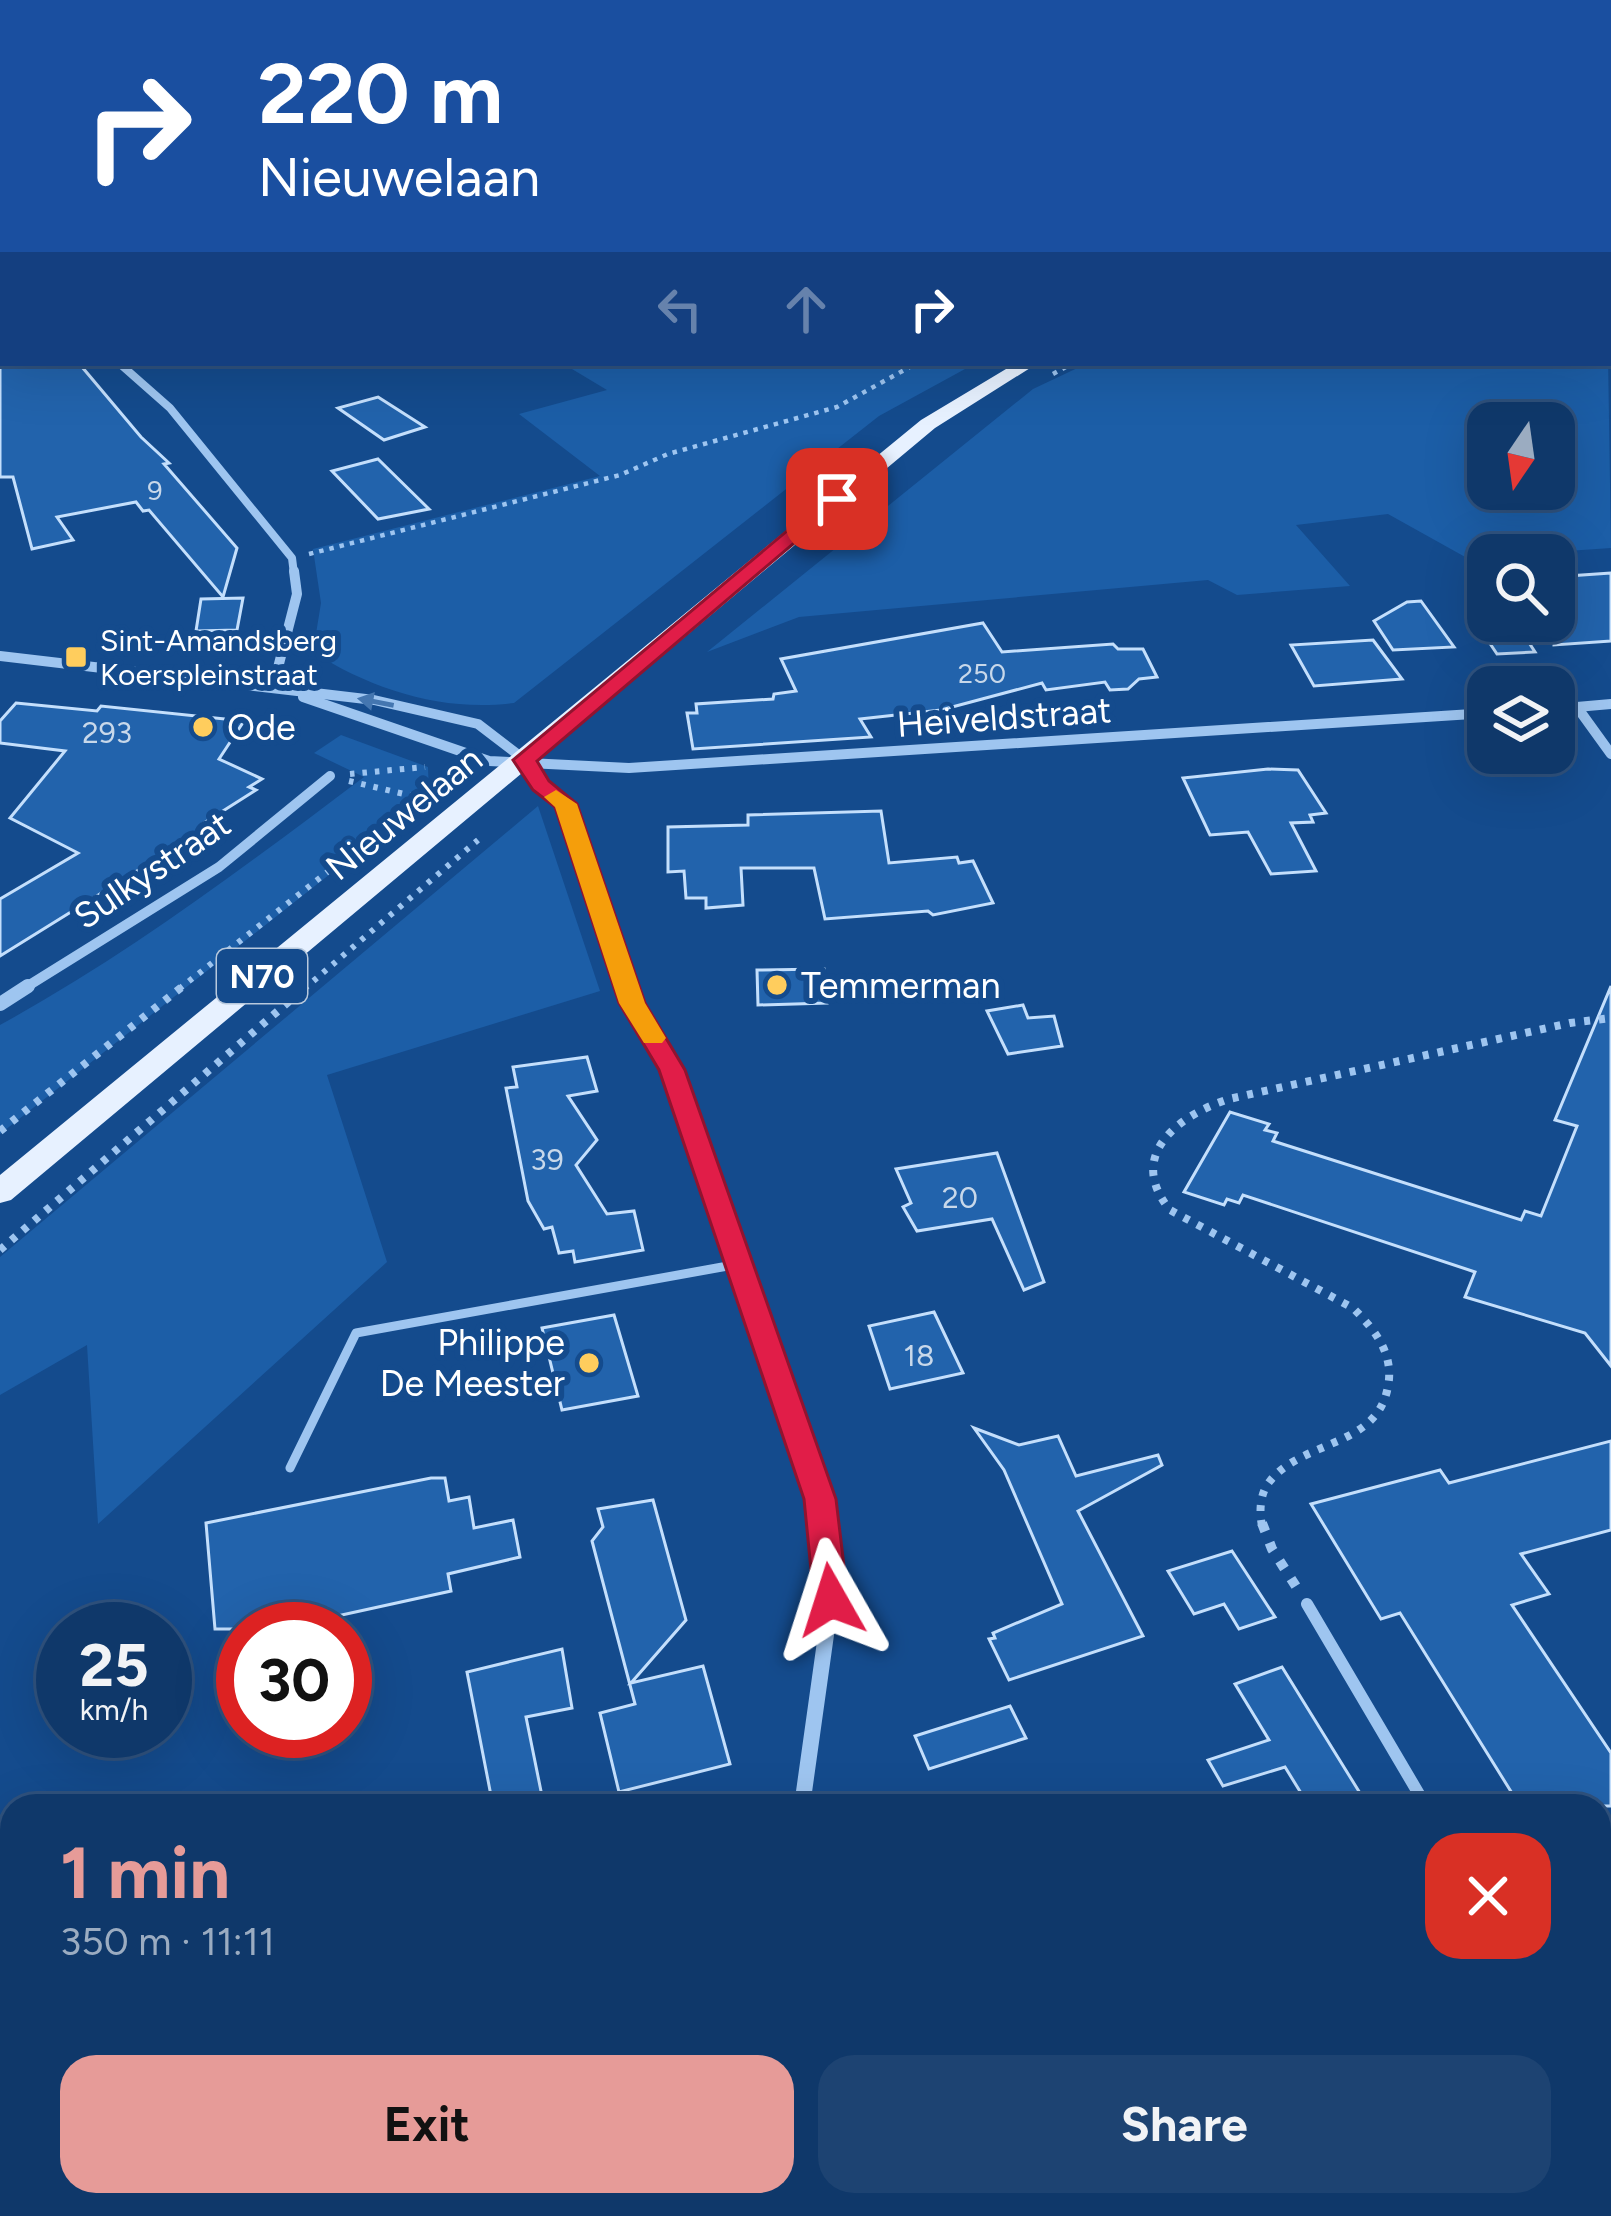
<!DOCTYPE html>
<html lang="en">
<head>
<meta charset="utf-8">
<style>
	body { margin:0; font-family:Figtree,sans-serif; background:#1d4372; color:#f1f3f6; height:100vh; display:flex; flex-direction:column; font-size:45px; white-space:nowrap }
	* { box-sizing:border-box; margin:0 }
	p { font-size:39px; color:#9bacc1 }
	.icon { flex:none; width:66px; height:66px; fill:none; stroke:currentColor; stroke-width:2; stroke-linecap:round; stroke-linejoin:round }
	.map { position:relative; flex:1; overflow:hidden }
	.sheet { position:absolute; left:0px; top:1794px; width:1611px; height:423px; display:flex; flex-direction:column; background:#0f386a; border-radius:36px 36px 0 0; box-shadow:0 12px 48px #0002,0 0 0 3px #2f527e }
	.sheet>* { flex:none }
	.guide { position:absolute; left:0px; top:0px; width:1611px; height:366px; box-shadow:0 12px 48px #0002,0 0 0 3px #2f527e; background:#1a4fa0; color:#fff; overflow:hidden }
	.needle { width:78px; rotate:193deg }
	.fabs { position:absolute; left:1467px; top:402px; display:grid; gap:24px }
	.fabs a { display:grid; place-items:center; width:108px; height:108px; border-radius:24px; background:#0f386a; box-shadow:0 12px 48px #0002,0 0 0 3px #2f527e; font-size:60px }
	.speed { position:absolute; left:36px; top:1602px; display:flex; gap:24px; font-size:60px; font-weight:700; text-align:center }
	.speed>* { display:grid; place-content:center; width:156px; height:156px; border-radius:50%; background:#0f386a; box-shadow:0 12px 48px #0002,0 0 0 3px #2f527e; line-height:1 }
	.speed small { font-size:30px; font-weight:400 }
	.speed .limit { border:18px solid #d22; background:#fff; color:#111 }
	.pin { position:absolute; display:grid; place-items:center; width:102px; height:102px; color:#fff; margin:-51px; border-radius:24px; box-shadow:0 6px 18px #0006 }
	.me { position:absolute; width:132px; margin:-66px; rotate:354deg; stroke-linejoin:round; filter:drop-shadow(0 0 9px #0008) }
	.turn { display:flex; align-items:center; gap:42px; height:252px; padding:0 60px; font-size:54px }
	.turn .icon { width:156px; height:156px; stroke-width:2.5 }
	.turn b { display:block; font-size:84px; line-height:102px }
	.lanes { display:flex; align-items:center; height:114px; padding:0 60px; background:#0003; justify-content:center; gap:60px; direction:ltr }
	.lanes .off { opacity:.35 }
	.round { display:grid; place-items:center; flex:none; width:126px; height:126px; border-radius:36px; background:#1d4372 }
	.head { display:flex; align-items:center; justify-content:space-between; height:204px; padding:0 60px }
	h1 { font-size:72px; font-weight:700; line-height:90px; color:#e69b98 }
	.button { display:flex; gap:24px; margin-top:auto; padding:24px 60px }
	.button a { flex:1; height:138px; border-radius:36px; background:#e69b98; color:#111; font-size:48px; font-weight:700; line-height:138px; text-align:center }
	.button a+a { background:#1d4372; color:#f1f3f6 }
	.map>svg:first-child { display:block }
	.green { fill:#1c5ea7; fill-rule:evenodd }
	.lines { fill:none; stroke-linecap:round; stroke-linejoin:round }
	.stream { stroke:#90c0f3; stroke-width:6 }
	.building { fill:#2263ac; stroke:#c4dffc; stroke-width:3 }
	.path-far4 { stroke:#9ec5f0; stroke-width:3; stroke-dasharray:3 4.5; stroke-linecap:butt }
	.path-far3 { stroke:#9ec5f0; stroke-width:4.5; stroke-dasharray:4.5 6; stroke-linecap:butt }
	.path-far2 { stroke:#9ec5f0; stroke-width:6; stroke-dasharray:4.5 8; stroke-linecap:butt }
	.path-far1 { stroke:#9ec5f0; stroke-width:8; stroke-dasharray:6 9; stroke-linecap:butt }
	.path { stroke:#9ec5f0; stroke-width:10; stroke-dasharray:9 12; stroke-linecap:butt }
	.lane-far1 { stroke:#9ec5f0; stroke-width:9 }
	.lane { stroke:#9ec5f0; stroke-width:12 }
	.street-far4 { stroke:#9ec5f0; stroke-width:6 }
	.street-far3 { stroke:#9ec5f0; stroke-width:8 }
	.street-far2 { stroke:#9ec5f0; stroke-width:10 }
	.street-far1 { stroke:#9ec5f0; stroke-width:14 }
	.street { stroke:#9ec5f0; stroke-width:16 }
	.primary { fill:#e7f1ff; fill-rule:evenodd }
	.oneway { fill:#4476b0 }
	.route { fill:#e11d48; stroke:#92132f; stroke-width:3 }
	.slow { fill:#f59e0b }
	.poi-dot { fill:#ffcd5d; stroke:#144b8d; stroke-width:4.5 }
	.labels { text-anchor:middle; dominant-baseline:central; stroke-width:12; stroke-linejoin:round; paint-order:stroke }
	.far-number-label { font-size:27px; fill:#c8d8ea }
	.far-poi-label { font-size:30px; fill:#fff; stroke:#144b8d; text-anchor:start }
	.number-label { font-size:30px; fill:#c8d8ea }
	.shield { fill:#144b8d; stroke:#b8c9dd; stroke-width:3 }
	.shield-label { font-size:33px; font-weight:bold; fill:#fff }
	.street-label { font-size:36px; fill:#fff; stroke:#144b8d }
	.poi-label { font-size:36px; fill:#fff; stroke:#144b8d; text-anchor:start }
</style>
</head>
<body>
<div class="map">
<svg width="1611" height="2216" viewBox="0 0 1611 2216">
	<rect width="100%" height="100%" fill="#144b8d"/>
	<g class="green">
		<polygon points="432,0 1611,0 1611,107 1608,3 429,3"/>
		<path d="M1608,355l3,193 -144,10 -79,-44 -92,11 54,61 -113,9 -29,-15 -409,37 -92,35 326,-263 55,-26h520zM1488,423h66v66h-66z"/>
		<path d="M591,363h385l-97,53 -365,287c-72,9 -141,-13 -201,-51l8,-49 -8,-54 287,-73 -81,-62 88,-24 -35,-21z"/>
		<path d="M341,735l87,32 1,29 -429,338v-109c128,-70 247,-160 364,-248l-50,-24z"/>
		<polygon points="538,806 600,991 327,1075 387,1262 98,1524 87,1345 0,1395 0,1257"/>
	</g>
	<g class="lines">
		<polyline class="stream" points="1401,3 1414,0"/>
	</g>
	<g class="building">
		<polygon points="0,363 76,363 82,367 141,437 169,463 164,464 237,548 223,597 149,510 143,511 136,502 57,517 73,540 32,549 13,477 0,477"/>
		<polygon points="378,397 425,427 384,440 338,408"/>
		<polygon points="378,459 429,509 378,519 332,471"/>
		<polygon points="1611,573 1611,641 1554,645 1554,577"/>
		<polygon points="243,598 237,630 196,631 201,599"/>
		<polygon points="1421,601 1454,647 1393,650 1374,621 1407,602"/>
		<polygon points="1475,621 1515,621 1535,652 1497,654"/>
		<polygon points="983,623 1002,652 1113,644 1118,649 1143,649 1157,677 1139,679 1128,689 1110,690 1105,682 1046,690 1042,683 941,710 860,719 871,737 693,749 687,713 697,713 696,704 773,699 774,694 796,691 781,659"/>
		<polygon points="1373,640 1402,679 1314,686 1291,645"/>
		<polygon points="16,703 97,711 101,706 244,721 219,759 262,779 249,787 256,790 204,823 211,825 0,956 0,899 78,853 10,818 65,751 0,743 0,721"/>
		<polygon points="1268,769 1298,770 1326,813 1310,815 1313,822 1291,823 1316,871 1271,874 1248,832 1210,835 1183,778"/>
		<polygon points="881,811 889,863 957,857 959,863 973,861 993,903 933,915 928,911 825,919 814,868 741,868 743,905 706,908 706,898 686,898 684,871 668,872 668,827 748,825 748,815"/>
		<polygon points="824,969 827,1003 758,1005 757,970"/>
		<polygon points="1611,986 1611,1366 1585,1333 1465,1297 1475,1272 1243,1195 1239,1203 1227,1199 1224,1205 1184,1192 1230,1112 1269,1124 1265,1130 1277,1133 1273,1141 1521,1220 1525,1211 1541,1216 1577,1126 1555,1120"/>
		<polygon points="1023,1005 1028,1018 1054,1016 1062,1046 1008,1054 987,1011"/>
		<polygon points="587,1057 597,1091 568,1096 597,1140 576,1165 607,1214 634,1211 643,1250 575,1262 573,1251 559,1253 552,1227 544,1229 528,1201 506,1088 517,1087 513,1067"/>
		<polygon points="997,1153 1044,1282 1024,1290 992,1219 917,1231 903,1207 911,1203 896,1169"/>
		<polygon points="934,1312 963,1373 890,1389 869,1326"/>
		<polygon points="614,1315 638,1396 562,1410 542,1328"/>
		<polygon points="974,1428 1019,1445 1058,1436 1076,1476 1158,1455 1162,1465 1078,1511 1143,1636 1009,1680 989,1639 995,1638 993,1633 1062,1604 1004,1470"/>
		<polygon points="1611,1441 1611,1530 1521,1554 1549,1594 1512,1605 1611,1753 1611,1806 1520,1806 1400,1613 1381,1619 1311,1504 1440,1470 1449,1483"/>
		<polygon points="431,1478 445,1478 449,1501 469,1497 474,1528 513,1520 520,1557 448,1574 451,1591 278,1629 215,1629 206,1523"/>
		<polygon points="653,1500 686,1620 631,1683 703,1666 730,1764 619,1792 600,1713 635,1704 592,1541 603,1527 598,1509"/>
		<polygon points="1232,1551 1275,1617 1239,1629 1224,1604 1194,1614 1168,1571"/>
		<polygon points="562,1649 572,1708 526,1717 544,1806 493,1806 467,1672"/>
		<polygon points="1282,1667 1368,1806 1309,1806 1285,1767 1223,1786 1208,1760 1269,1740 1235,1684"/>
		<polygon points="1010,1706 1026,1738 929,1769 915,1736"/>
	</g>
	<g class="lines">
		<polyline class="path-far4" points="1358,3 1372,0"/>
		<g class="path-far3">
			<polyline points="1053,374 1073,363"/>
			<polyline points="309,554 620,475 668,454 837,407 917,363"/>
		</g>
		<g class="path-far2">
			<polyline points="350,774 425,767"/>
			<polyline points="349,781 421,798"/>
			<polyline points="179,989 453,773"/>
			<polyline points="304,989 478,840"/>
		</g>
		<g class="path-far1">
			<polyline points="0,1131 183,986"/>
			<polyline points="0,1250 307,986"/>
			<path d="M1262,1526c-3,-16 -2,-33 8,-45 32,-40 104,-34 117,-90 9,-35 -11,-60 -34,-83l-183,-98c-45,-55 9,-95 59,-111l341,-76 41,-5"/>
		</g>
		<polyline class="path" points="1262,1523 1272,1549 1297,1588"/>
		<polyline class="lane-far1" points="290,1468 356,1333 739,1264"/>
		<g class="lane">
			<polyline points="1307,1604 1426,1806"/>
			<polyline points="1599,1962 1611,1959"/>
			<polyline points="1611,2068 1605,2070 1611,2080"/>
		</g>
		<polyline class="street-far4" points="25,0 82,3"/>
		<polyline class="street-far3" points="119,363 170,408 292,558 294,574"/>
		<g class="street-far2">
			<polyline points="0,656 374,700 478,724 525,760 541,785 565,804 627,989"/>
			<polyline points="273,687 297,594 294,571"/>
			<polyline points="303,697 489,761 629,768 1488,713"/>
			<polyline points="1577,707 1611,754"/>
			<polyline points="1554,709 1611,704"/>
			<polyline points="23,989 219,867 330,776"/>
		</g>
		<g class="street-far1">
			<polyline points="626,986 672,1070 820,1499 823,1526"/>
			<polyline points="0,1004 28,986"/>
		</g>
		<g class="street">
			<polyline points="802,1806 831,1599 823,1523"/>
			<polyline points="846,2205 848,2216"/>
		</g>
		<g class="primary">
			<rect x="1608" y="152" width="3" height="10"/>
			<polygon points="1016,363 1038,363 935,428 11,1200 0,1203 0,1175 921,420"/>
		</g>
	</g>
	<defs><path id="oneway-solid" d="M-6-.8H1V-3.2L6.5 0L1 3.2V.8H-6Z" transform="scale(3)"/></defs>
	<use class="oneway" href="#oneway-solid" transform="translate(376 702) rotate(-169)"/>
	<polygon class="route" points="830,495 846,499 537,761 549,781 577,804 645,1003 685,1070 836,1499 848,1600 843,1609 831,1614 819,1609 814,1600 804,1499 659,1070 619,1003 555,807 533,790 513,760"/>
	<polygon class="slow" points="556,790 577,804 645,1003 666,1038 662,1043 644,1043 619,1003 555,807 544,797"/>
	<g class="poi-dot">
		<rect x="64" y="645" width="24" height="24" rx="6"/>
		<circle cx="203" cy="727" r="12"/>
		<circle cx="777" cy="985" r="12"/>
		<circle cx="589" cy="1363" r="12"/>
	</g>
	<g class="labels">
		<g class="far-number-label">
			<text x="155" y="490">9</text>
			<text x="982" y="673">250</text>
		</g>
		<g class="far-poi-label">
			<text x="100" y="640">Sint-Amandsberg<tspan x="100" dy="34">Koerspleinstraat</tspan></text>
		</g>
		<g class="number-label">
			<text x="107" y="732">293</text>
			<text x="547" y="1159">39</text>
			<text x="960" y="1197">20</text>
			<text x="919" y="1355">18</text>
		</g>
		<rect class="shield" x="217" y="949" width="90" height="54" rx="9"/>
		<g class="shield-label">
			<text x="262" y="976">N70</text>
		</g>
		<g class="street-label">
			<text transform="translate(1004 717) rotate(-4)">Heiveldstraat</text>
			<text transform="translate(404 813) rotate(-39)">Nieuwelaan</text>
			<text transform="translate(152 870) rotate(-34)">Sulkystraat</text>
		</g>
		<g class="poi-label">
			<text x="227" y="727">Ode</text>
			<text x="801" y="985">Temmerman</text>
			<text x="565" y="1342" text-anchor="end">Philippe<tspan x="565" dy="41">De Meester</tspan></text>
		</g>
	</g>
</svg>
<div class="fabs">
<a><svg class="needle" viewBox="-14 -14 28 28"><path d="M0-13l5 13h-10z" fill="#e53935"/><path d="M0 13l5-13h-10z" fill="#9bacc1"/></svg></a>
<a><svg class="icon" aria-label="search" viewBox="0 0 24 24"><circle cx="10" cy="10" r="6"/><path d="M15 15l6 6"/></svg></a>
<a><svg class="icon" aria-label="layers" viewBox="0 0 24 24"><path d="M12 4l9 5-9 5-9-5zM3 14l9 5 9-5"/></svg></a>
</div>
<div class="speed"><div>25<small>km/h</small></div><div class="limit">30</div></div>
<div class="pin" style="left:837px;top:499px;background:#d93025"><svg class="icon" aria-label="arrive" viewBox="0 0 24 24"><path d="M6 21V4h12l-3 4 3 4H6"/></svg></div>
<svg class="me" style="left:831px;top:1600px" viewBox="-20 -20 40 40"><path d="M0-17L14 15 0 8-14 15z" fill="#e11d48" stroke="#fff" stroke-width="4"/></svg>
<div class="guide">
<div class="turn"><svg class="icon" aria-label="right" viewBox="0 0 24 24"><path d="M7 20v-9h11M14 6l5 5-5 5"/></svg><div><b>220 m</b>Nieuwelaan</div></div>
<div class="lanes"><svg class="icon off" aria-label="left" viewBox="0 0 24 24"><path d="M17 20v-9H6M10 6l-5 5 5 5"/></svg><svg class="icon off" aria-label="ahead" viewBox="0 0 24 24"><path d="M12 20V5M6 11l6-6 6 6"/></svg><svg class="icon" aria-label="right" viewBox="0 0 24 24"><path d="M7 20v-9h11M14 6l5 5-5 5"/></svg></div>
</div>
<section class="sheet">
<div class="head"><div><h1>1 min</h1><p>350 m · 11:11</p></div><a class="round" style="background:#d93025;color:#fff"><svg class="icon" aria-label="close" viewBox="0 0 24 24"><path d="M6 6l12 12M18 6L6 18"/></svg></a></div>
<div class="button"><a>Exit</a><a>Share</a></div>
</section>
</div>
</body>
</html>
